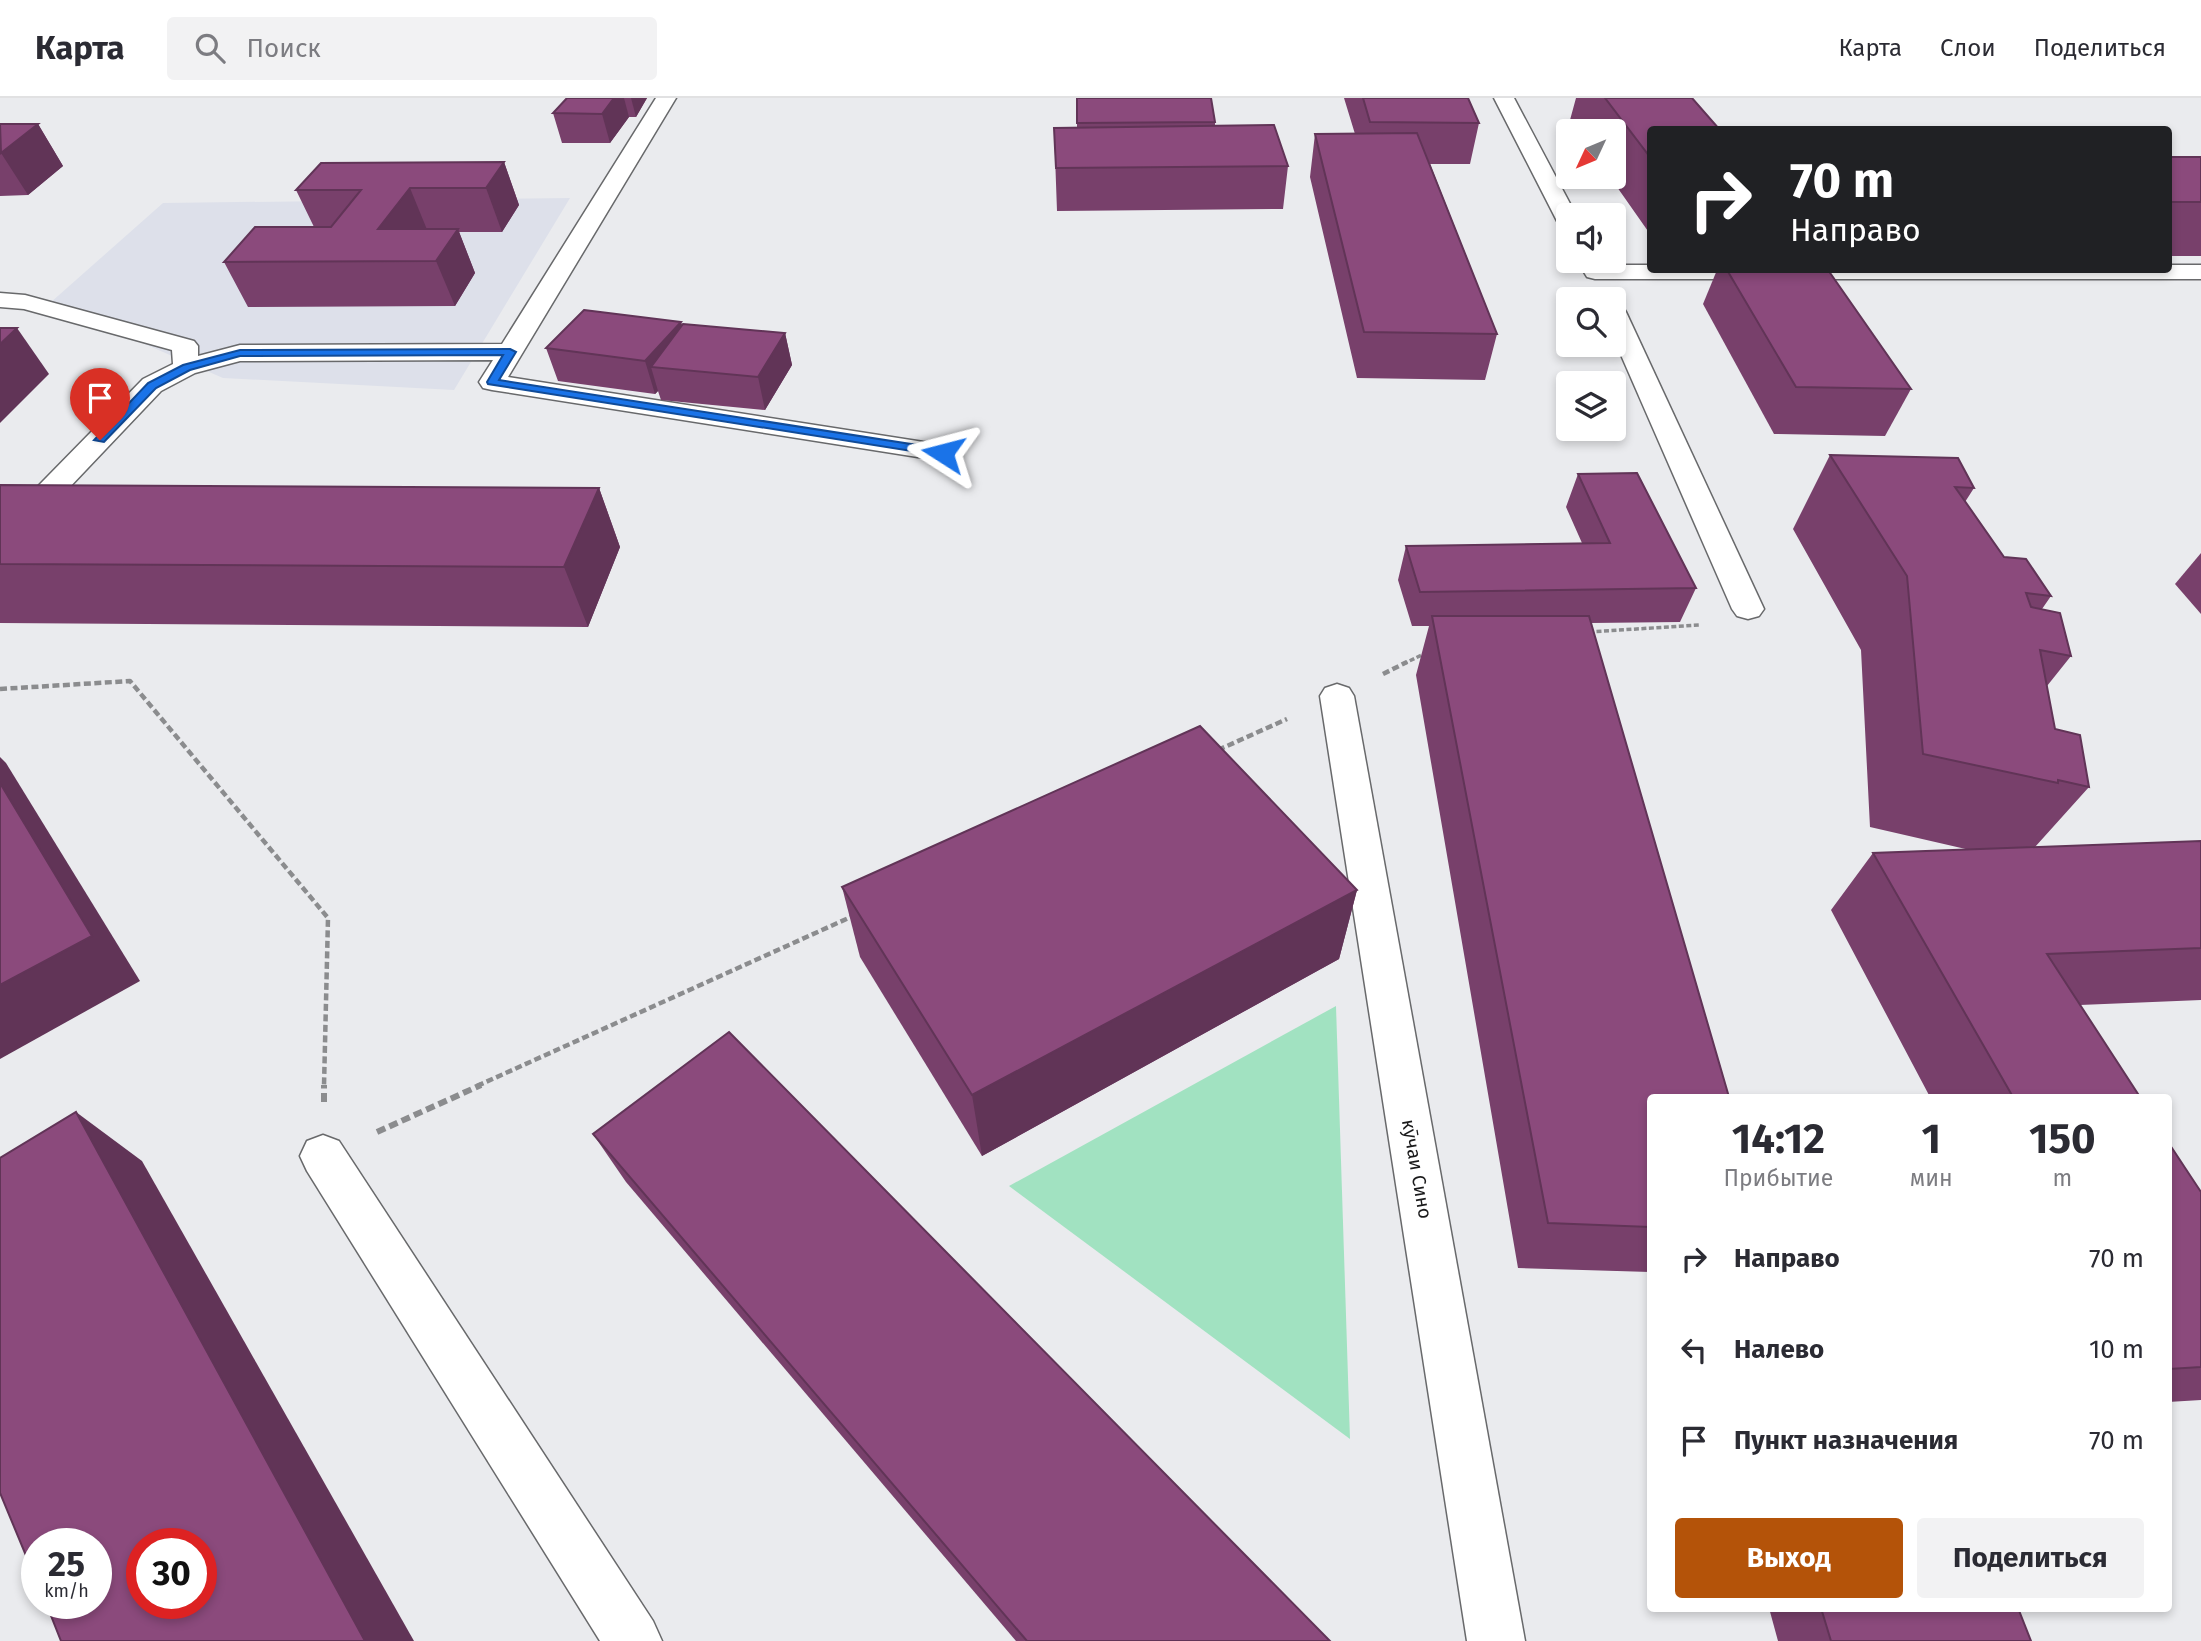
<!DOCTYPE html>
<html lang="ru">
<head>
<meta charset="utf-8">
<style>
	body { margin:0; font-family:"Fira Sans",sans-serif; background:#f2f2f3; color:#2b2b33; height:100vh; display:flex; flex-direction:column; font-size:26px; white-space:nowrap }
	* { box-sizing:border-box; margin:0 }
	p { font-size:23px; color:#7c7c81 }
	.icon { flex:none; width:38px; height:38px; fill:none; stroke:currentColor; stroke-width:2; stroke-linecap:round; stroke-linejoin:round }
	.map { position:relative; flex:1; overflow:hidden }
	.panel { position:absolute; left:1647px; top:996px; width:525px; height:518px; display:flex; flex-direction:column; background:#fff; border-radius:7px; box-shadow:0 4px 10px #0003 }
	.panel>* { flex:none }
	.guide { position:absolute; left:1647px; top:28px; width:525px; height:147px; border-radius:7px; box-shadow:0 4px 10px #0003; background:#202124; color:#fff; overflow:hidden }
	.needle { width:46px; rotate:226deg }
	.buttons { position:absolute; left:1556px; top:21px; display:grid; gap:14px }
	.buttons a { display:grid; place-items:center; width:70px; height:70px; border-radius:7px; background:#fff; box-shadow:0 4px 10px #0003; font-size:35px }
	.speed { position:absolute; left:21px; top:1430px; display:flex; gap:14px; font-size:35px; font-weight:700; text-align:center }
	.speed>* { display:grid; place-content:center; width:91px; height:91px; border-radius:50%; background:#fff; box-shadow:0 4px 10px #0003; line-height:1 }
	.speed small { font-size:18px; font-weight:400 }
	.speed .limit { border:10px solid #d22; background:#fff; color:#111 }
	.pin { position:absolute; display:grid; place-items:center; width:60px; height:60px; color:#fff; margin:-72px -30px; border-radius:50% 50% 50% 0; rotate:-45deg; box-shadow:0 0 7px #0007 }
	.pin .icon { rotate:45deg }
	.me { position:absolute; width:77px; margin:-38px; rotate:279deg; stroke-linejoin:round; filter:drop-shadow(0 0 5px #0008) }
	.turn { display:flex; align-items:center; gap:24px; height:147px; padding:0 28px; font-size:32px }
	.turn .icon { width:91px; height:91px; stroke-width:2.5 }
	.turn b { display:block; font-size:49px; line-height:60px }
	.eta { display:flex; justify-content:space-evenly; align-items:center; height:119px; text-align:center }
	.eta b { font-size:42px; font-weight:700; line-height:49px }
	.cta { display:flex; gap:14px; margin-top:auto; padding:14px 28px }
	.cta a { flex:1; height:80px; border-radius:7px; background:#b45309; color:#fff; font-size:28px; font-weight:700; line-height:80px; text-align:center }
	.cta a+a { background:#f2f2f3; color:#2b2b33 }
	ul { padding:0; list-style:none }
	li { display:flex; align-items:center; gap:21px; height:91px; padding:0 28px }
	li div { flex:1 }
	li b { display:block; font-size:26px }
	li em { font-style:normal }
	header { display:flex; align-items:center; gap:42px; box-sizing:border-box; height:98px; padding:0 35px; background:#fff; border-bottom:2px solid #e1e1e2 }
	header strong { font-size:33px }
	nav { display:flex; gap:38px; margin-inline-start:auto; font-size:24px }
	.search { width:490px; height:63px; background:#f2f2f3; display:flex; align-items:center; gap:18px; box-sizing:border-box; padding:0 24px; border-radius:7px; color:#7c7c81; font-size:26px }
	.map>svg:first-child { display:block }
	.built { fill:#dde0ea }
	.green { fill:#a1e2c1 }
	.lines { fill:none; stroke-linecap:round; stroke-linejoin:round }
	.service-casing { stroke:#68696b; stroke-width:3 }
	.minor-casing { stroke:#68696b; stroke-width:3 }
	.path-far2 { stroke:#8b8c8e; stroke-width:3.5; stroke-dasharray:5 2.5; stroke-linecap:butt }
	.path-far1 { stroke:#8b8c8e; stroke-width:4.5; stroke-dasharray:7 3.5; stroke-linecap:butt }
	.path { stroke:#8b8c8e; stroke-width:6; stroke-dasharray:9 4.5; stroke-linecap:butt }
	.service { fill:#fff; fill-rule:evenodd }
	.minor { fill:#fff; fill-rule:evenodd }
	.wall { fill:#78406b }
	.shaded-wall { fill:#613457 }
	.building { fill:#8b4a7c; stroke:#613457; stroke-width:2; fill-rule:evenodd }
	.route { fill:#1a73e8; stroke:#114b97; stroke-width:2 }
	.labels { text-anchor:middle; dominant-baseline:central; stroke-width:7; stroke-linejoin:round; paint-order:stroke }
	.street-label { font-size:19px; fill:#1a1a1b; stroke:#fff }
</style>
</head>
<body>
<header>
<strong>Карта</strong>
<div class="search"><svg class="icon" aria-label="search" viewBox="0 0 24 24"><circle cx="10" cy="10" r="6"/><path d="M15 15l6 6"/></svg>Поиск</div>
<nav><a>Карта</a><a>Слои</a><a>Поделиться</a></nav>
</header>
<div class="map">
<svg width="2201" height="1543" viewBox="0 0 2201 1543">
	<rect width="100%" height="100%" fill="#eaebee"/>
	<polygon class="built" points="570,100 454,292 223,280 50,205 163,105"/>
	<polygon class="green" points="1336,908 1350,1341 1009,1088"/>
	<g class="lines">
		<defs>
			<polygon id="service" points="323,1037 339,1043 653,1523 662,1543 600,1543 307,1073 300,1058 307,1043"/>
			<g id="minor">
				<polygon points="656,0 676,0 508,279 943,347 953,349 957,355 953,361 943,363 492,292 483,290 479,284 493,262 240,263 195,275 161,293 11,451 0,453 0,427 143,281 173,266 172,252 24,211 0,209 0,195 25,197 194,243 198,248 198,258 240,247 502,246"/>
				<polygon points="1494,0 1514,0 1576,117 1568,117 1568,130 1560,128 1557,123"/>
				<polygon points="1577,163 1601,163 1603,167 1650,167 1650,172 2168,172 2168,167 2201,167 2201,181 1595,181 1587,179"/>
				<polygon points="1614,207 1623,209 1626,214 1764,511 1759,518 1748,521 1737,518 1732,511 1614,241"/>
				<polygon points="1337,586 1349,590 1354,598 1525,1543 1467,1543 1320,598 1325,590"/>
			</g>
		</defs>
		<use href="#service" class="service-casing"/>
		<use href="#minor" class="minor-casing"/>
		<g class="path-far2">
			<polyline points="1589,534 1699,527"/>
			<polyline points="1403,566 1426,555"/>
		</g>
		<g class="path-far1">
			<polyline points="1383,576 1407,564"/>
			<polyline points="0,591 130,583 328,820 324,988"/>
			<polyline points="1218,652 1287,621"/>
			<polyline points="477,988 853,818"/>
		</g>
		<g class="path">
			<polyline points="324,1004 324,987"/>
			<polyline points="377,1034 481,987"/>
		</g>
		<use href="#service" class="service"/>
		<use href="#minor" class="minor"/>
	</g>
	<g class="wall">
		<polygon points="567,0 647,0 636,19 629,19 610,45 562,45 553,15"/>
		<polygon points="1077,0 1215,24 1215,28 1288,68 1283,111 1057,113 1054,30 1077,30"/>
		<polygon points="1344,0 1468,0 1479,25 1470,66 1430,66 1497,236 1485,282 1357,280 1310,79 1315,36 1355,36"/>
		<polygon points="1576,0 1692,0 1650,32 1650,136 1610,79 1614,79 1614,33 1578,33 1570,22"/>
		<polygon points="0,26 38,26 63,68 28,97 0,98"/>
		<rect x="2168" y="59" width="33" height="99"/>
		<polygon points="504,64 519,107 502,134 459,134 475,175 455,208 248,209 224,164 314,129 296,92"/>
		<polygon points="1717,172 1828,172 1911,291 1885,338 1774,336 1703,206"/>
		<polygon points="681,224 682,227 785,235 792,267 765,312 661,302 658,293 655,296 558,283 546,250"/>
		<polygon points="1830,357 1974,390 1965,404 2004,459 2051,498 2042,511 2071,558 2047,588 2055,631 2089,689 2035,749 2201,743 2201,902 2080,907 2140,999 1930,999 1831,812 1873,755 1970,752 1870,729 1861,552 1793,431"/>
		<polygon points="1578,376 1696,490 1680,524 1591,525 1650,999 1650,1174 1518,1170 1416,577 1429,528 1412,528 1398,482 1406,448 1582,445 1566,409"/>
		<polygon points="0,387 599,390 620,449 588,529 0,525"/>
		<polygon points="2201,455 2201,516 2175,486"/>
		<polygon points="842,789 1357,792 1339,861 982,1058 860,859"/>
		<polygon points="593,1036 1330,1543 1016,1543 626,1084"/>
		<polygon points="2168,1044 2201,1094 2201,1302 2168,1304"/>
		<polygon points="1769,1510 2018,1510 2031,1543 1778,1543"/>
	</g>
	<g class="shaded-wall">
		<polygon points="614,0 624,0 629,19 610,45 602,16"/>
		<polygon points="631,0 647,0 636,19"/>
		<polygon points="38,26 63,68 28,97 1,55"/>
		<polygon points="504,64 519,107 502,134 486,90"/>
		<polygon points="410,90 428,134 378,131"/>
		<polygon points="458,131 475,175 455,208 436,163"/>
		<polygon points="681,224 690,257 651,269 658,293 655,296 645,263"/>
		<polygon points="17,230 49,276 0,325 0,246"/>
		<polygon points="785,235 792,267 765,312 758,279"/>
		<polygon points="599,390 620,449 588,529 564,469"/>
		<polygon points="0,659 6,665 140,883 0,961"/>
		<polygon points="1357,792 1339,861 982,1058 972,997"/>
		<polygon points="76,1014 142,1063 414,1543 365,1543"/>
	</g>
	<g class="building">
		<polygon points="567,0 614,0 602,16 553,15"/>
		<polygon points="1077,0 1211,0 1215,24 1077,25"/>
		<polygon points="1363,0 1468,0 1479,25 1370,24"/>
		<polygon points="1605,0 1692,0 1720,32 1650,32 1650,59"/>
		<polygon points="0,26 38,26 1,55"/>
		<polygon points="1274,27 1288,68 1056,70 1054,30"/>
		<polygon points="1417,35 1497,236 1364,234 1315,36"/>
		<rect x="2168" y="59" width="33" height="45"/>
		<polygon points="504,64 486,90 410,90 378,131 458,131 436,163 224,164 255,129 331,129 361,92 296,92 321,65"/>
		<polygon points="1727,172 1828,172 1911,291 1796,289"/>
		<polygon points="584,212 681,224 645,263 546,250"/>
		<polygon points="683,226 785,235 758,279 651,269"/>
		<polygon points="0,230 17,230 0,246"/>
		<polygon points="1830,357 1958,360 1974,390 1955,389 2004,459 2026,461 2051,498 2026,495 2031,509 2060,515 2071,558 2040,552 2055,631 2080,637 2089,689 2058,682 2058,685 1923,656 1907,478"/>
		<polygon points="1637,375 1696,490 1420,494 1406,448 1610,445 1578,376"/>
		<polygon points="0,387 599,390 564,469 0,466"/>
		<polygon points="1432,518 1589,518 1729,999 1650,999 1650,1129 1548,1125"/>
		<polygon points="1200,628 1357,792 972,997 842,789"/>
		<polygon points="0,685 92,838 0,887"/>
		<polygon points="2201,743 2201,850 2047,856 2140,999 2013,999 1873,755"/>
		<polygon points="729,934 1330,1543 1027,1543 593,1036"/>
		<path d="M76,1014l289,529h-304l-15,-38h50v-59h-59v38l-37,-89v-335zM142,1446h59v59h-59z"/>
		<polygon points="2168,1044 2201,1094 2201,1269 2169,1271 2168,1269"/>
		<polygon points="1821,1510 2018,1510 2031,1543 1831,1543"/>
	</g>
	<polygon class="route" points="510,251 516,254 499,282 943,351 949,355 943,358 488,286 487,284 503,257 240,258 190,272 156,290 104,344 94,342 148,285 183,267 240,252"/>
	<g class="labels">
		<g class="street-label">
			<text transform="translate(1417 1071) rotate(80)">кӯчаи Сино</text>
		</g>
	</g>
</svg>
<div class="buttons">
<a><svg class="needle" viewBox="-14 -14 28 28"><path d="M0-13l5 13h-10z" fill="#e53935"/><path d="M0 13l5-13h-10z" fill="#7c7c81"/></svg></a>
<a><svg class="icon" aria-label="sound" viewBox="0 0 24 24"><path d="M4 9h4l5-4v14l-5-4H4zM17 9q2 3 0 6"/></svg></a>
<a><svg class="icon" aria-label="search" viewBox="0 0 24 24"><circle cx="10" cy="10" r="6"/><path d="M15 15l6 6"/></svg></a>
<a><svg class="icon" aria-label="layers" viewBox="0 0 24 24"><path d="M12 4l9 5-9 5-9-5zM3 14l9 5 9-5"/></svg></a>
</div>
<div class="speed"><div>25<small>km/h</small></div><div class="limit">30</div></div>
<div class="pin" style="left:100px;top:342px;background:#d93025"><svg class="icon" aria-label="arrive" viewBox="0 0 24 24"><path d="M6 21V4h12l-3 4 3 4H6"/></svg></div>
<svg class="me" style="left:943px;top:355px" viewBox="-20 -20 40 40"><path d="M0-17L14 15 0 8-14 15z" fill="#1a73e8" stroke="#fff" stroke-width="4"/></svg>
<div class="guide">
<div class="turn"><svg class="icon" aria-label="right" viewBox="0 0 24 24"><path d="M7 20v-9h11M14 6l5 5-5 5"/></svg><div><b>70 m</b>Направо</div></div>
</div>
<section class="panel">
<div class="eta">
<div><b>14:12</b><p>Прибытие</p></div>
<div><b>1</b><p>мин</p></div>
<div><b>150</b><p>m</p></div>
</div>
<ul>
<li><svg class="icon" aria-label="right" viewBox="0 0 24 24"><path d="M7 20v-9h11M14 6l5 5-5 5"/></svg><div><b>Направо</b></div><em>70 m</em></li>
<li><svg class="icon" aria-label="left" viewBox="0 0 24 24"><path d="M17 20v-9H6M10 6l-5 5 5 5"/></svg><div><b>Налево</b></div><em>10 m</em></li>
<li><svg class="icon" aria-label="arrive" viewBox="0 0 24 24"><path d="M6 21V4h12l-3 4 3 4H6"/></svg><div><b>Пункт назначения</b></div><em>70 m</em></li>
</ul>
<div class="cta"><a>Выход</a><a>Поделиться</a></div>
</section>
</div>
</body>
</html>
